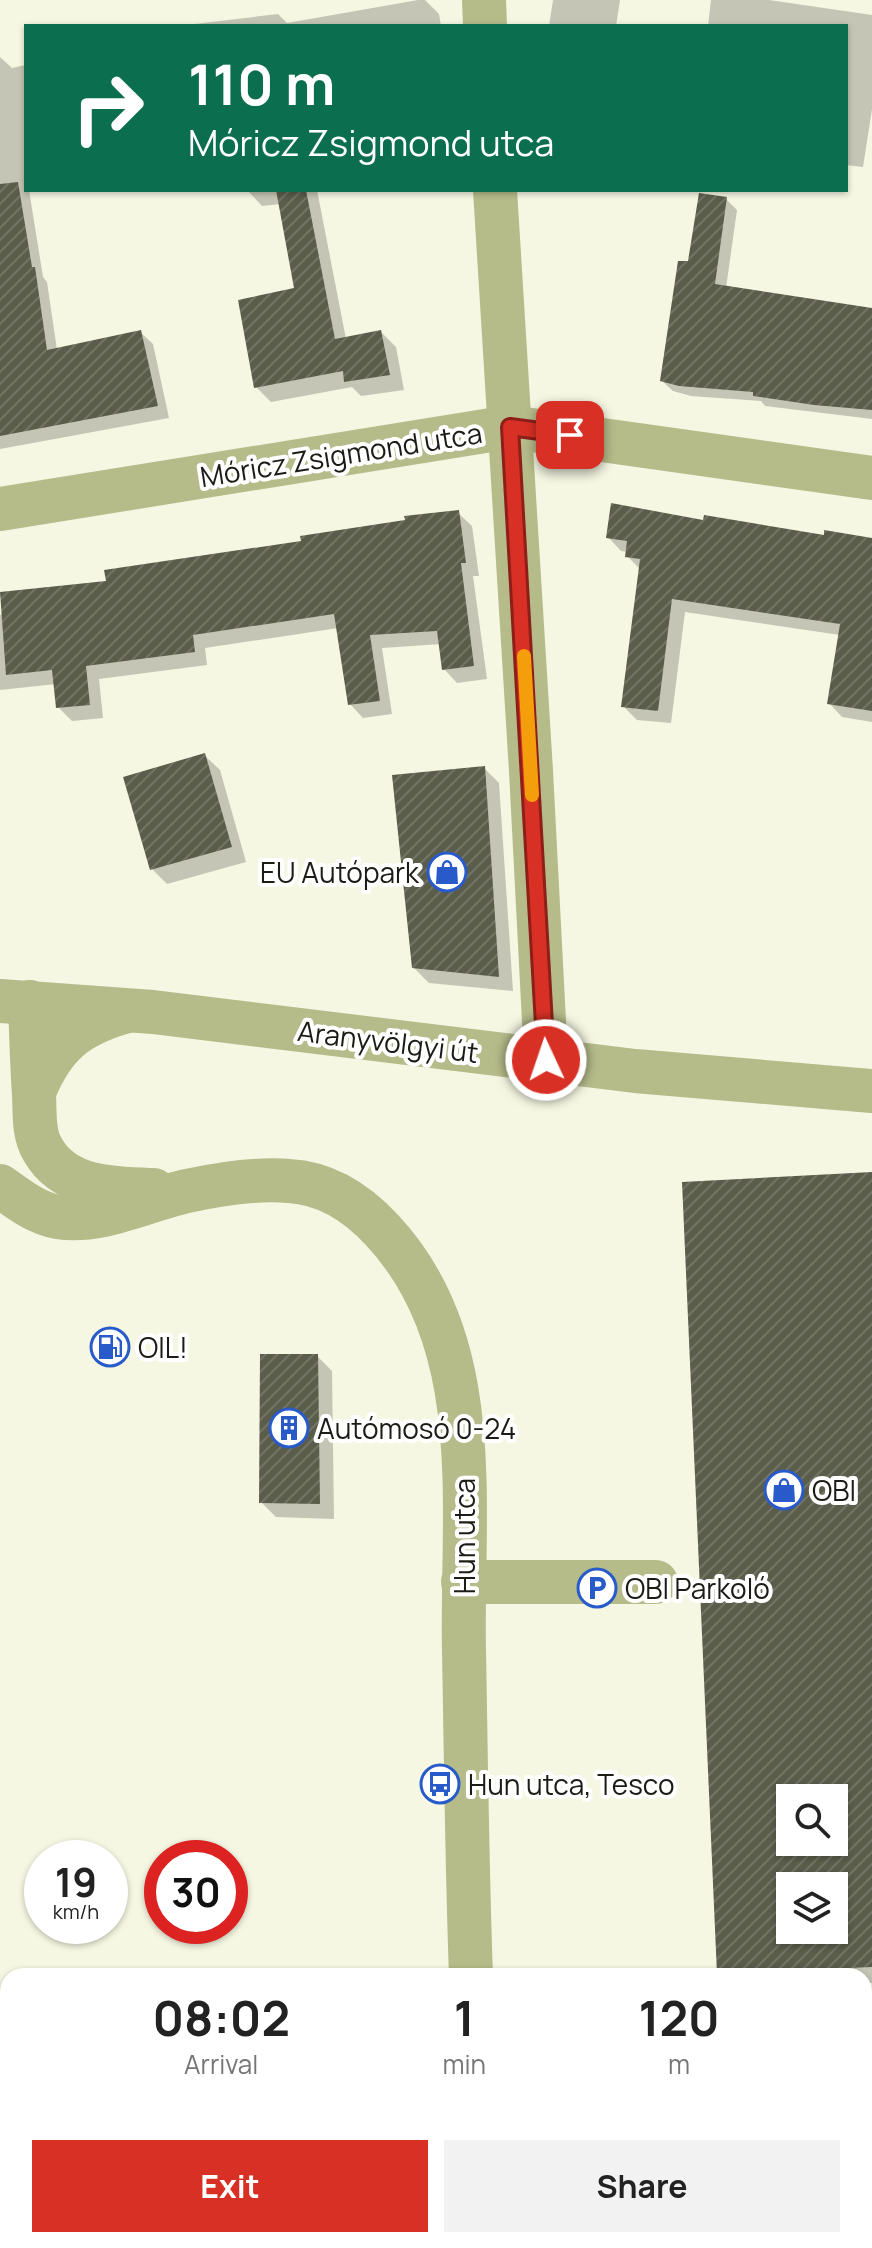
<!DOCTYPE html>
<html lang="en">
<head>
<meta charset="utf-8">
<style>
	body { margin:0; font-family:Manrope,sans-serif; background:#f2f2f2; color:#222; height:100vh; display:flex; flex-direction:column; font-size:30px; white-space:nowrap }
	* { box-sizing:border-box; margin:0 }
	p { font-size:26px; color:#767676 }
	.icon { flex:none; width:44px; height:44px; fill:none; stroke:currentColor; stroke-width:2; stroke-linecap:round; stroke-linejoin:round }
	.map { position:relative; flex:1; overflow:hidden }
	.drawer { position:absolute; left:0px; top:1968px; width:872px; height:280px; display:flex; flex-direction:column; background:#fff; border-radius:24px 24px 0 0; box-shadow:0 2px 6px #0004 }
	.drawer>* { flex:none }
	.guide { position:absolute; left:24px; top:24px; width:824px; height:168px; border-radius:0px; box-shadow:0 2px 6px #0004; background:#0b6e4f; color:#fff; overflow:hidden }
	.fabs { position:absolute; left:776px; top:1784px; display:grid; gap:16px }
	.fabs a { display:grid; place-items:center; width:72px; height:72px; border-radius:0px; background:#fff; box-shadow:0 2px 6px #0004; font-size:40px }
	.speed { position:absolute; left:24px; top:1840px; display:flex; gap:16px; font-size:40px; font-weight:700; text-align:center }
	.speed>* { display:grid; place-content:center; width:104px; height:104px; border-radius:50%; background:#fff; box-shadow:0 2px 6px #0004; line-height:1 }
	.speed small { font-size:20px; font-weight:400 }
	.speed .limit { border:12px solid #d22; background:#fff; color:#111 }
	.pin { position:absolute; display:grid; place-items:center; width:68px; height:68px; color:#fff; margin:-34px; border-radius:16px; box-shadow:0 4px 12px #0006 }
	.me { position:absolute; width:88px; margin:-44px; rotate:357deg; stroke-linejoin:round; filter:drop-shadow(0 0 6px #0008) }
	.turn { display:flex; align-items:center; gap:28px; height:168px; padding:0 32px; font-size:36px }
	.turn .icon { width:104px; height:104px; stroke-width:2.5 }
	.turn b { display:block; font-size:56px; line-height:68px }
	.eta { display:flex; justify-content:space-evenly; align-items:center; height:136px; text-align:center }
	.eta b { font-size:48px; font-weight:700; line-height:56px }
	.button { display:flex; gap:16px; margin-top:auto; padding:16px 32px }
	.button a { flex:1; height:92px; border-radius:0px; background:#d93025; color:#fff; font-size:32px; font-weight:700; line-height:92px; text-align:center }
	.button a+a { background:#f2f2f2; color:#222 }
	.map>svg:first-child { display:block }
	.grass { fill:#e7edb6 }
	.shadow { fill:#0003; fill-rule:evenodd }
	.building { fill:url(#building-hatch); fill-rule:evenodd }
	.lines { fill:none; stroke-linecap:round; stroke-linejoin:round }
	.minor { stroke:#b6bb8a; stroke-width:44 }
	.route-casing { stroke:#8d1f18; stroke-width:20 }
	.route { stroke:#d93025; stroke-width:14 }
	.slow { stroke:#f59e0b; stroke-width:14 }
	.labels { text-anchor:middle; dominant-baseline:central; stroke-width:8; stroke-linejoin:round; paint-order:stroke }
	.street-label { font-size:28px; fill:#1b1c15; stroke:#fff }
	.poi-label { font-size:28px; fill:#1b1c15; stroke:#fff; text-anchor:start }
</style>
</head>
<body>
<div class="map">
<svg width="872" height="2248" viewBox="0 0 872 2248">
	<defs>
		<pattern id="building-hatch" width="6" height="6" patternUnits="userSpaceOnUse" patternTransform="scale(2)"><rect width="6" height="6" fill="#5b5d4b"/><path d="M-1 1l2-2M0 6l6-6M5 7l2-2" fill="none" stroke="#737466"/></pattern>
	</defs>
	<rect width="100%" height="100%" fill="#f5f7e2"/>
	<polygon class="grass" points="872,2193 872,2248 608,2248 608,2240 864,2240 864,2194"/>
	<g class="shadow">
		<polygon points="418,0 425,0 439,14 441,26 186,25 278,14 287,23"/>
		<polygon points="553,0 620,0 616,26 549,26"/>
		<polygon points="711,0 769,0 872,15 872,109 863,167 846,165 846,26 708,26"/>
		<polygon points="0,57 12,68 26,65 26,190 29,190 43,277 47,282 57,350 140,332 153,344 169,418 0,449"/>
		<polygon points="247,190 317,190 346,339 381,332 396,347 404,390 361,396 352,387 271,402 256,387 297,290 281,204 262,206"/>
		<polygon points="726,199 737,210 726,288 872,326 872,419 765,406 761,401 691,396 673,391 662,381 690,263"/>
		<polygon points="458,513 472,526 479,576 473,576 487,679 457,683 444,669 441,644 382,648 392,714 363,718 350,704 338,628 205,648 207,665 99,679 103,718 72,721 58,707 56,684 0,690 0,615 108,583"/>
		<polygon points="705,523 872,540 872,722 842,717 829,703 840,635 685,612 671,723 637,720 623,706 641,570 627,556 628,552 621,551 608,537"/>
		<polygon points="204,755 220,770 246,862 167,884 152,869"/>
		<polygon points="484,768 499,783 513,991 429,983 413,967"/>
		<path d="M872,1174v809h-8v-7h-143l-2,-3zM790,1798h44v44h-44zM790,1886h44v44h-44z"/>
		<polygon points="317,1356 332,1371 334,1519 276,1517 261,1502"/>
		<polygon points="8,2183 8,2240 282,2240 282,2248 0,2248 0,2184"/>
	</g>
	<g class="building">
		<polygon points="18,182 32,267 35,267 47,350 141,330 158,406 0,436 0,184"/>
		<polygon points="276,190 306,190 335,339 381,330 390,375 344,382 343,371 254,388 238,300 294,288"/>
		<polygon points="699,193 727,197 715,284 872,308 872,410 814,405 753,396 753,392 679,386 660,381 678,261 688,261"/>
		<polygon points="611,503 703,520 704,515 824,535 824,530 872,538 872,711 827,704 840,624 672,599 658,711 621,707 640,559 625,557 627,541 606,538"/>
		<polygon points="459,510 466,563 461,563 474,666 442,670 437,631 370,635 380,701 348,705 334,614 193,635 195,652 86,666 90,705 56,708 52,670 6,675 0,592 106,581 104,570 301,541 300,536 405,520 404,516"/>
		<polygon points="205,753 232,847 150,870 123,777"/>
		<polygon points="485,766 499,977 412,968 392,775"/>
		<path d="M872,1172v795l-155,7 -35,-792zM790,1798h44v44h-44zM790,1886h44v44h-44z"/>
		<polygon points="260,1354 318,1354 320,1504 259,1503"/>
	</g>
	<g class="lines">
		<g class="minor">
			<polyline points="484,0 485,26"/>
			<polyline points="495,190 531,771 546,1060"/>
			<polyline points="0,509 510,427 872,478"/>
			<polyline points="0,1001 153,1012 635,1071 872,1091"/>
			<path d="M30,1002c1,31 2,63 4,93 1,18 -1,39 9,55 22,39 72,39 111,40"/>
			<path d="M34,1092c19,-47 42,-66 90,-80"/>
			<path d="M0,1186c18,13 36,27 58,31 43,7 88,-17 129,-26 33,-7 69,-13 102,-10 37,2 68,22 93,49 106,113 79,279 82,420 2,109 3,218 7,326"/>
			<polyline points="463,1582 656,1582"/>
			<polyline points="471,2248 471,2240"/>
		</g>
	</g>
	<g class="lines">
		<defs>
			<polyline id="route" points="546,1060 510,427 570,435"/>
		</defs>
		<use href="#route" class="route-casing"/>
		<use href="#route" class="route"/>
		<polyline class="slow" points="524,656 532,795"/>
	</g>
	<defs>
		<symbol id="shop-ring" viewBox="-11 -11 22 22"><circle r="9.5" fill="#fff" stroke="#285bc9" stroke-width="1.5"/><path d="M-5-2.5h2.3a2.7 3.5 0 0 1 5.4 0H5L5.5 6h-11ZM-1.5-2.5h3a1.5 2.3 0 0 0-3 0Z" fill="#285bc9"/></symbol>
		<symbol id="fuel-ring" viewBox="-11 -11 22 22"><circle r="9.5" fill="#fff" stroke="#285bc9" stroke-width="1.5"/><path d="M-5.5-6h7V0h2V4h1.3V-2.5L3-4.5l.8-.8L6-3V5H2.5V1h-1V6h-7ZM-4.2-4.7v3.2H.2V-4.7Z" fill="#285bc9"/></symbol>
		<symbol id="building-ring" viewBox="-11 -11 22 22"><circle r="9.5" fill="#fff" stroke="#285bc9" stroke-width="1.5"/><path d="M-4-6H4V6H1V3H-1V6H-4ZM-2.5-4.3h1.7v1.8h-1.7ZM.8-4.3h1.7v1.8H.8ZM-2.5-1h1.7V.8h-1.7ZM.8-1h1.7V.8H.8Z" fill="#285bc9"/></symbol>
		<symbol id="parking-ring" viewBox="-11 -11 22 22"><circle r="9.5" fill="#fff" stroke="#285bc9" stroke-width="1.5"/><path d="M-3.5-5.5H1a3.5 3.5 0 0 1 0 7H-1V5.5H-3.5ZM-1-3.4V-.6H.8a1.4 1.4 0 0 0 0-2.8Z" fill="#285bc9"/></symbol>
		<symbol id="bus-ring" viewBox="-11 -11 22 22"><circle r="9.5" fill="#fff" stroke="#285bc9" stroke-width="1.5"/><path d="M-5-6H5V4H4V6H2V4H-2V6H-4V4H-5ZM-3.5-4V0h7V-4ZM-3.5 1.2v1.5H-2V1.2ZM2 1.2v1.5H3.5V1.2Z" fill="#285bc9"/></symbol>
	</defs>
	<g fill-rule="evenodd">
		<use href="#shop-ring" x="425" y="850" width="44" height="44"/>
		<use href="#fuel-ring" x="88" y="1325" width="44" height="44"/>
		<use href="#building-ring" x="267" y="1406" width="44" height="44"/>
		<use href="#shop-ring" x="762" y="1468" width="44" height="44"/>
		<use href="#parking-ring" x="575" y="1566" width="44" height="44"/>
		<use href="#bus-ring" x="418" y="1762" width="44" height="44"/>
	</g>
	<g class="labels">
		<g class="street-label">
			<text transform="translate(341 454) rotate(-9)">Móricz Zsigmond utca</text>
			<text transform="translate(388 1041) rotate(7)">Aranyvölgyi út</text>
			<text transform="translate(464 1536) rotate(-90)">Hun utca</text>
		</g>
		<g class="poi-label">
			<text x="419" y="872" text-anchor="end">EU Autópark</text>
			<text x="138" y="1347">OIL!</text>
			<text x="317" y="1428">Autómosó 0-24</text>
			<text x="812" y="1490">OBI</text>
			<text x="625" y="1588">OBI Parkoló</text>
			<text x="468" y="1784">Hun utca, Tesco</text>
		</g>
	</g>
</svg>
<div class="fabs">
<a><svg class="icon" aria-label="search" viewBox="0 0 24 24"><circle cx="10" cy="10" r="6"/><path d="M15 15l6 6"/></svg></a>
<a><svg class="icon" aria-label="layers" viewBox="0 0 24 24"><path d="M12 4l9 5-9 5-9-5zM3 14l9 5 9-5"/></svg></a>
</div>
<div class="speed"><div>19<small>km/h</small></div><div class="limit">30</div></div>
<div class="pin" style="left:570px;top:435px;background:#d93025"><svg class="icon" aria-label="arrive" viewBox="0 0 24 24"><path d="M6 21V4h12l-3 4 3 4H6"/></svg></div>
<svg class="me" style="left:546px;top:1060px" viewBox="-20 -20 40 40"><circle r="17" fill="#d93025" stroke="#fff" stroke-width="3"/><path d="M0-11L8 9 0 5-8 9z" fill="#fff"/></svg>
<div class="guide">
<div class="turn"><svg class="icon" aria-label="right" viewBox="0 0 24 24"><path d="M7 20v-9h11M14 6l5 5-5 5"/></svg><div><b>110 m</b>Móricz Zsigmond utca</div></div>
</div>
<section class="drawer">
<div class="eta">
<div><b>08:02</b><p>Arrival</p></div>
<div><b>1</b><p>min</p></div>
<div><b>120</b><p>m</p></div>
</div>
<div class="button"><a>Exit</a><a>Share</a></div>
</section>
</div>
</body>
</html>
